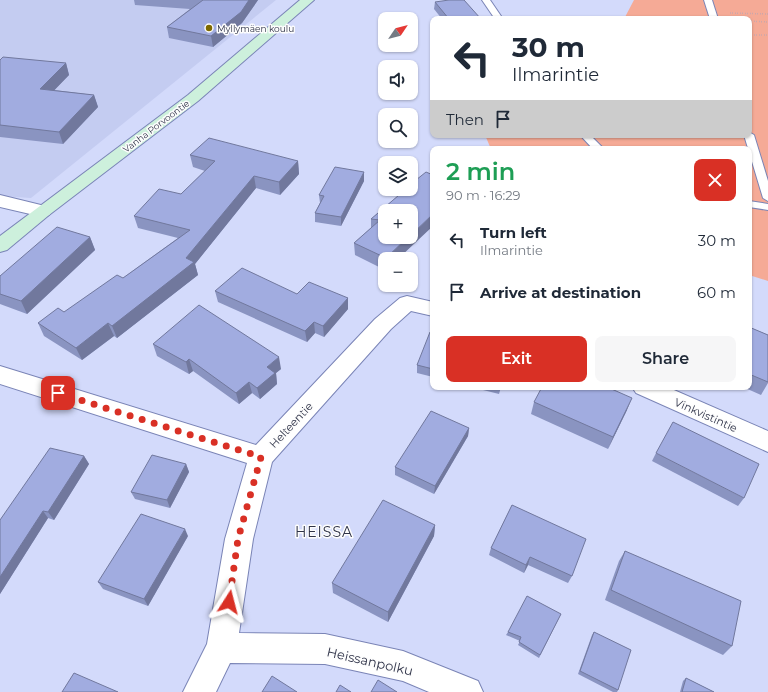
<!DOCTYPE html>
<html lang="en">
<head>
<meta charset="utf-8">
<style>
	body { margin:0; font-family:Montserrat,sans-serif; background:#f6f6f7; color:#1f2937; height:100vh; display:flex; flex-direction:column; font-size:15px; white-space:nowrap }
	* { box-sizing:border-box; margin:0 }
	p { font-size:13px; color:#747a83 }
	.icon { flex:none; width:22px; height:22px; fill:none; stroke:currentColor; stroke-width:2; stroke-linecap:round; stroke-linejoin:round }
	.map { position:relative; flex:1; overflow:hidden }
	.sheet { position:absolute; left:430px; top:146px; width:322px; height:244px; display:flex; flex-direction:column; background:#fff; border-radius:8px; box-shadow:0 1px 3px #0004 }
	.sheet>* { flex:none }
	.hud { position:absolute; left:430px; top:16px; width:322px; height:122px; border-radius:8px; box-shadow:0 1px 3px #0004; background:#fff; color:#1f2937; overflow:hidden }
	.needle { width:26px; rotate:55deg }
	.tools { position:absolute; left:378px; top:12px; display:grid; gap:8px }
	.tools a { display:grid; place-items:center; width:40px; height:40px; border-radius:8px; background:#fff; box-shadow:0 1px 3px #0004; font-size:20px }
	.pin { position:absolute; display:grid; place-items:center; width:34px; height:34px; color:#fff; margin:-17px; border-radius:8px; box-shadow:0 2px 6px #0006 }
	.me { position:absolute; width:44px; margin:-22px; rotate:9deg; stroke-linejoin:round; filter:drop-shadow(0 0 3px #0008) }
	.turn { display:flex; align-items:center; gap:14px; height:84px; padding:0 16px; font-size:18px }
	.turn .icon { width:52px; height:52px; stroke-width:2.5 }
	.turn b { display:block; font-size:28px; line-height:34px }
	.then { display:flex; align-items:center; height:38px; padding:0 16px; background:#0003; gap:8px; font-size:15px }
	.round { display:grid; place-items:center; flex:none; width:42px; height:42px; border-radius:8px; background:#f6f6f7 }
	.overview { display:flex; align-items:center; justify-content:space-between; height:68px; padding:0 16px }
	h1 { font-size:24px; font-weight:600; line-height:30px; color:#1e9e55 }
	.primary-button { display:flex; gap:8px; margin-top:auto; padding:8px 16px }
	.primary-button a { flex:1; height:46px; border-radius:8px; background:#d93025; color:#fff; font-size:16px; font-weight:600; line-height:46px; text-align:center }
	.primary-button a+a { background:#f6f6f7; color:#1f2937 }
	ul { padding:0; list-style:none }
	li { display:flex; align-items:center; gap:12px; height:52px; padding:0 16px }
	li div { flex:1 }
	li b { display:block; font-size:15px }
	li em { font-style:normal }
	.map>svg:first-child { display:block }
	.built { fill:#c4ccf1 }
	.green { fill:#f5aa96 }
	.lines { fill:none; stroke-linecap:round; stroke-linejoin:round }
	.service-casing { stroke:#7a84b6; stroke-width:2 }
	.minor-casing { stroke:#7a84b6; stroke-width:2 }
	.secondary-casing { stroke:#7a84b6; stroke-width:2 }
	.path { stroke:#9fa5c2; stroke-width:1.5; stroke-dasharray:0.5 2; stroke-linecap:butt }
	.service { fill:#fff; fill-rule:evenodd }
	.minor { fill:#fff; fill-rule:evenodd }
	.secondary { fill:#cdf0dc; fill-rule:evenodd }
	.wall { fill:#8a94c1 }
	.shaded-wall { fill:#71789d }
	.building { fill:#a1ace0; stroke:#71789d }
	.route { stroke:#d93025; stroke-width:7; stroke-dasharray:0 12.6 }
	.poi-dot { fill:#7e6900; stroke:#fdfdfd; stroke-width:1.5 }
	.labels { text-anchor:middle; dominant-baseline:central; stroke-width:3; stroke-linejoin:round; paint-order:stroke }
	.far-poi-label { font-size:9px; fill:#2f3348; stroke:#fdfdfd; text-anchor:start }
	.far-street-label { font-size:9px; fill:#2f3348; stroke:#fdfdfd }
	.street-label { font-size:11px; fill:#2f3348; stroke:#fdfdfd }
	.near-street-label { font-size:13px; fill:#2f3348; stroke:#fdfdfd }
	.near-neighbourhood-label { font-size:14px; letter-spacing:1px; fill:#2f3348; stroke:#fdfdfd }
</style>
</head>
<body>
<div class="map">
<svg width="768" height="692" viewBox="0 0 768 692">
	<rect width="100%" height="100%" fill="#d3dafb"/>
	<polygon class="built" points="0,0 276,0 31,198 0,196"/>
	<polygon class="green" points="634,0 768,0 768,281 749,275 749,149 491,149 485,135 749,135 749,19 624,19"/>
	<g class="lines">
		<defs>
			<g id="service">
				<polygon points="482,0 490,0 503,19 495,19"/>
				<polygon points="704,0 712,0 718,19 710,19"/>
				<polygon points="749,132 754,135 768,181 768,201 763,198 744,135 749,135"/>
				<polygon points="580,135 590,135 604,149 593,149"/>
				<polygon points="749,201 768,204 768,210 749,207"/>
			</g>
			<g id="minor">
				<polygon points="0,195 49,207 52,211 49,215 43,217 0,207"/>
				<polygon points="407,296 433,302 433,316 411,311 391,329 272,462 253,539 239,633 325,634 403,651 478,681 483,692 429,692 403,681 325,664 230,663 216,692 183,692 207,644 225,539 247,463 0,384 0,366 256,445 375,319 400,298"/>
				<polygon points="632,387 667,387 768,431 768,452 636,393"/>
			</g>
			<polygon id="secondary" points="300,0 314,0 198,101 49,215 7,250 0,252 0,236 188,95"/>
		</defs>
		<use href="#service" class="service-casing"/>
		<use href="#minor" class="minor-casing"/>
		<use href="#secondary" class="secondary-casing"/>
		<g class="path">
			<polyline points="730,13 768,14"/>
			<polyline points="749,21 768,22"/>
			<polyline points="749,35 768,35"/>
		</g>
		<use href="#service" class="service"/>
		<use href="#minor" class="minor"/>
		<use href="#secondary" class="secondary"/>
	</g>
	<g class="wall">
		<polygon points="134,0 258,0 242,23 213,47 169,38 167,27 190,9 135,5"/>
		<polygon points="435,2 481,19 442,19 434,9"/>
		<polygon points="0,60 66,63 69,75 54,90 94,95 98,107 63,144 0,137"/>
		<polygon points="190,155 298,161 299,174 280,195 256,188 195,264 198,275 117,338 114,336 82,360 44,336 38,323 64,312 123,278 178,238 138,228 134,216 181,194 205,171 193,167"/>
		<polygon points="364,172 364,181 341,226 315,222 315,213 320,203 319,195"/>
		<polygon points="406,189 398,259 385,259 385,270 355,255 354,243 371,228 371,219"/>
		<polygon points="90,237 95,250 27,314 0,304 0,276"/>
		<polygon points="215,291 297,294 348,298 348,309 324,337 315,333 307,342 218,302"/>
		<polygon points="749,327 768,335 768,383 761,395 743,387 749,387"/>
		<polygon points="433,333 433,377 417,373 417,365"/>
		<polygon points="153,344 281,369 276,373 277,384 260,399 252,393 239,404 193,371 189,374 157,356"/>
		<polygon points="471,387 501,387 499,394"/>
		<polygon points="534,402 627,410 608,449 531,414"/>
		<polygon points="469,428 468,436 434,494 395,475 395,467"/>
		<polygon points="656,453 744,498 738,506 652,461"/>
		<polygon points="84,456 89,464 54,520 48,518 0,594 0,520"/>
		<polygon points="186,464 189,472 170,508 135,499 131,492"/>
		<polygon points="512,505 572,576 568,583 528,565 524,573 489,555 491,548"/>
		<polygon points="435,525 434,536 388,622 333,593 332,583"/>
		<polygon points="188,536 148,606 103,589 98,582"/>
		<polygon points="625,551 732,646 723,655 605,600 619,561"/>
		<polygon points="561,614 539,658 518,645 520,641 506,635 508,632"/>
		<polygon points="594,632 618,690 617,692 613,692 578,674 592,635"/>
		<polygon points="686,678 714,692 680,692 683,681"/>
	</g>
	<g class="shaded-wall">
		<polygon points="249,0 258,0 242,23 213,47 211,36"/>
		<polygon points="66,63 69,75 44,101 40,89"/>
		<polygon points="94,95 98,107 63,144 59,132"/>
		<polygon points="298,161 299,174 280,195 279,182"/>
		<polygon points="364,172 364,181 341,226 341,217"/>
		<polygon points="254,176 256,188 195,264 198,275 117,338 112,326 186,258"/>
		<polygon points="433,214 433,226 398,259 386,259 386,258 408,237 411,237 411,235"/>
		<polygon points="90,237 95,250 27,314 21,301"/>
		<polygon points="348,298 348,309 324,337 323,326"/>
		<polygon points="314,322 315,333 307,342 305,331"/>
		<polygon points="108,323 114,336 82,360 76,348"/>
		<polygon points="279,357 281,369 276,373 277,384 260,399 257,388 267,367"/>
		<polygon points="189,359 193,371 189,374 186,362"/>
		<polygon points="249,382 252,393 239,404 236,393"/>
		<polygon points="632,398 627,410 608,449 613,437"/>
		<polygon points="469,428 468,436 434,494 435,486"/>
		<polygon points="84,456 89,464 54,520 48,512"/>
		<polygon points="186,464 189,472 170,508 167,500"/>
		<polygon points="43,511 48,518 0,594 0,577"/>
		<polygon points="435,525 434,536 388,622 388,612"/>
		<polygon points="185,529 188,536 148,606 144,599"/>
		<polygon points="530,557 528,565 524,573 526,565"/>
	</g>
	<g class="building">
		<polygon points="203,0 249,0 241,12 211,36 167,27"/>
		<polygon points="449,0 464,0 481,19 449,19 435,2"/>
		<polygon points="3,57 66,63 40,89 94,95 59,132 0,125 0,60"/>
		<polygon points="209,138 298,161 279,182 254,176 186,258 194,262 112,326 108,323 76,348 38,323 58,308 64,312 117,275 123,278 190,230 134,216 159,189 181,194 215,161 190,155"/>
		<polygon points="335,167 364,172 341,217 315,213 324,196 319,195"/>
		<polygon points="426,172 433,175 433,214 411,235 411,211 385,211 385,237 408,237 386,258 354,243 380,220 371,219 406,189 411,189 411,184"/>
		<polygon points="57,227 90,237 21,301 0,294 0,276"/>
		<polygon points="242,268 297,294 309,282 348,298 323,326 314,322 305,331 215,291"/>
		<polygon points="199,305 279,357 267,367 275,373 257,388 249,382 236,393 189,359 186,362 153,344"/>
		<polygon points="749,327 768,335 768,382 749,374"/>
		<polygon points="430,332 433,333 433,369 417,365"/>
		<polygon points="542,387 607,387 632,398 613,437 534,402"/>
		<polygon points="431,411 469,428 435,486 395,467"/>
		<polygon points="673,422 759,464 744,498 656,453"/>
		<polygon points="50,448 84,456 48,512 43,511 0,577 0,520"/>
		<polygon points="152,455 186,464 167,500 131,492"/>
		<polygon points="383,500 435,525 388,612 332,583"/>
		<polygon points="512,505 586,539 572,576 530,557 526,565 491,548"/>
		<polygon points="141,514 185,529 144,599 98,582"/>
		<polygon points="625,551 741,601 732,646 611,590"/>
		<polygon points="527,596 561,614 540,655 519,642 521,637 508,632"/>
		<polygon points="594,632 631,650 618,690 580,671"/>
		<polygon points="74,673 118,692 62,692"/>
		<polygon points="272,676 297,692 262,692"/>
		<polygon points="686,678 714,692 682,692"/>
		<polygon points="378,680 397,692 371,692"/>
		<polygon points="340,685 351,692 336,692"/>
	</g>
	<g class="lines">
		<polyline class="route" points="58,393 261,457 238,539 229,602"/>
	</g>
	<circle class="poi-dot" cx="209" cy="28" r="4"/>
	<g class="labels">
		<g class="far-poi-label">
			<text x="217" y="28">Myllymäen koulu</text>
		</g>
		<g class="far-street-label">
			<text transform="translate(156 126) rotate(-37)">Vanha Porvoontie</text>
		</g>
		<g class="street-label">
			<text transform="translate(706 415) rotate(24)">Vinkvistintie</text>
			<text transform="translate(291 425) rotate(-47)">Helteentie</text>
		</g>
		<g class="near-street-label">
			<text transform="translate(370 661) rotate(13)">Heissanpolku</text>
		</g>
		<g class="near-neighbourhood-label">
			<text x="324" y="532">HEISSA</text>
		</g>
	</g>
</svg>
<div class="tools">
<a><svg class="needle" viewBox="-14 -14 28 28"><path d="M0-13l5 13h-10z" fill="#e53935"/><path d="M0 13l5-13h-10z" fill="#747a83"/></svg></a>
<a><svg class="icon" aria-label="sound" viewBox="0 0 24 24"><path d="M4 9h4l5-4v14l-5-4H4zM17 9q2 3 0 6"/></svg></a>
<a><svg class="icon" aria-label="search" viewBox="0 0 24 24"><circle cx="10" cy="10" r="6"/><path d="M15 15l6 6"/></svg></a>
<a><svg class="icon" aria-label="layers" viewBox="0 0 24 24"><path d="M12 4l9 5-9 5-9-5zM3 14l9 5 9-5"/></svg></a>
<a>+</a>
<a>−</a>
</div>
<div class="pin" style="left:58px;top:393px;background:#d93025"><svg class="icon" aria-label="arrive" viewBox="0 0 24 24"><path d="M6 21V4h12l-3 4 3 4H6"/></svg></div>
<svg class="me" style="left:229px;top:602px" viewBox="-20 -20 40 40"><path d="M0-17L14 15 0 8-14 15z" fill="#d93025" stroke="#fff" stroke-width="4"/></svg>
<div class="hud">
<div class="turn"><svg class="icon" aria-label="left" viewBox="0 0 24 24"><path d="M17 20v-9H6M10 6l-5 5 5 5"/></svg><div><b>30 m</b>Ilmarintie</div></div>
<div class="then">Then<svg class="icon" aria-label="arrive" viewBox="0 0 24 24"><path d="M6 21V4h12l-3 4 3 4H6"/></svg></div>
</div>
<section class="sheet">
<div class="overview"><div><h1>2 min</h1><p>90 m · 16:29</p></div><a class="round" style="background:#d93025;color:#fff"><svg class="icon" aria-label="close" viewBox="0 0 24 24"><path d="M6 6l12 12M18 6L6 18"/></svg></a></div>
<ul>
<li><svg class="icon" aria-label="left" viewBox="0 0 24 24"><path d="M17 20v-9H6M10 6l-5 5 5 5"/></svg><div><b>Turn left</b><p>Ilmarintie</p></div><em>30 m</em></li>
<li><svg class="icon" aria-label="arrive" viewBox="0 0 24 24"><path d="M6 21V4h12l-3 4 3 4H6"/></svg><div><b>Arrive at destination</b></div><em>60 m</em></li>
</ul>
<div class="primary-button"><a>Exit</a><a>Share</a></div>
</section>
</div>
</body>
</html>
